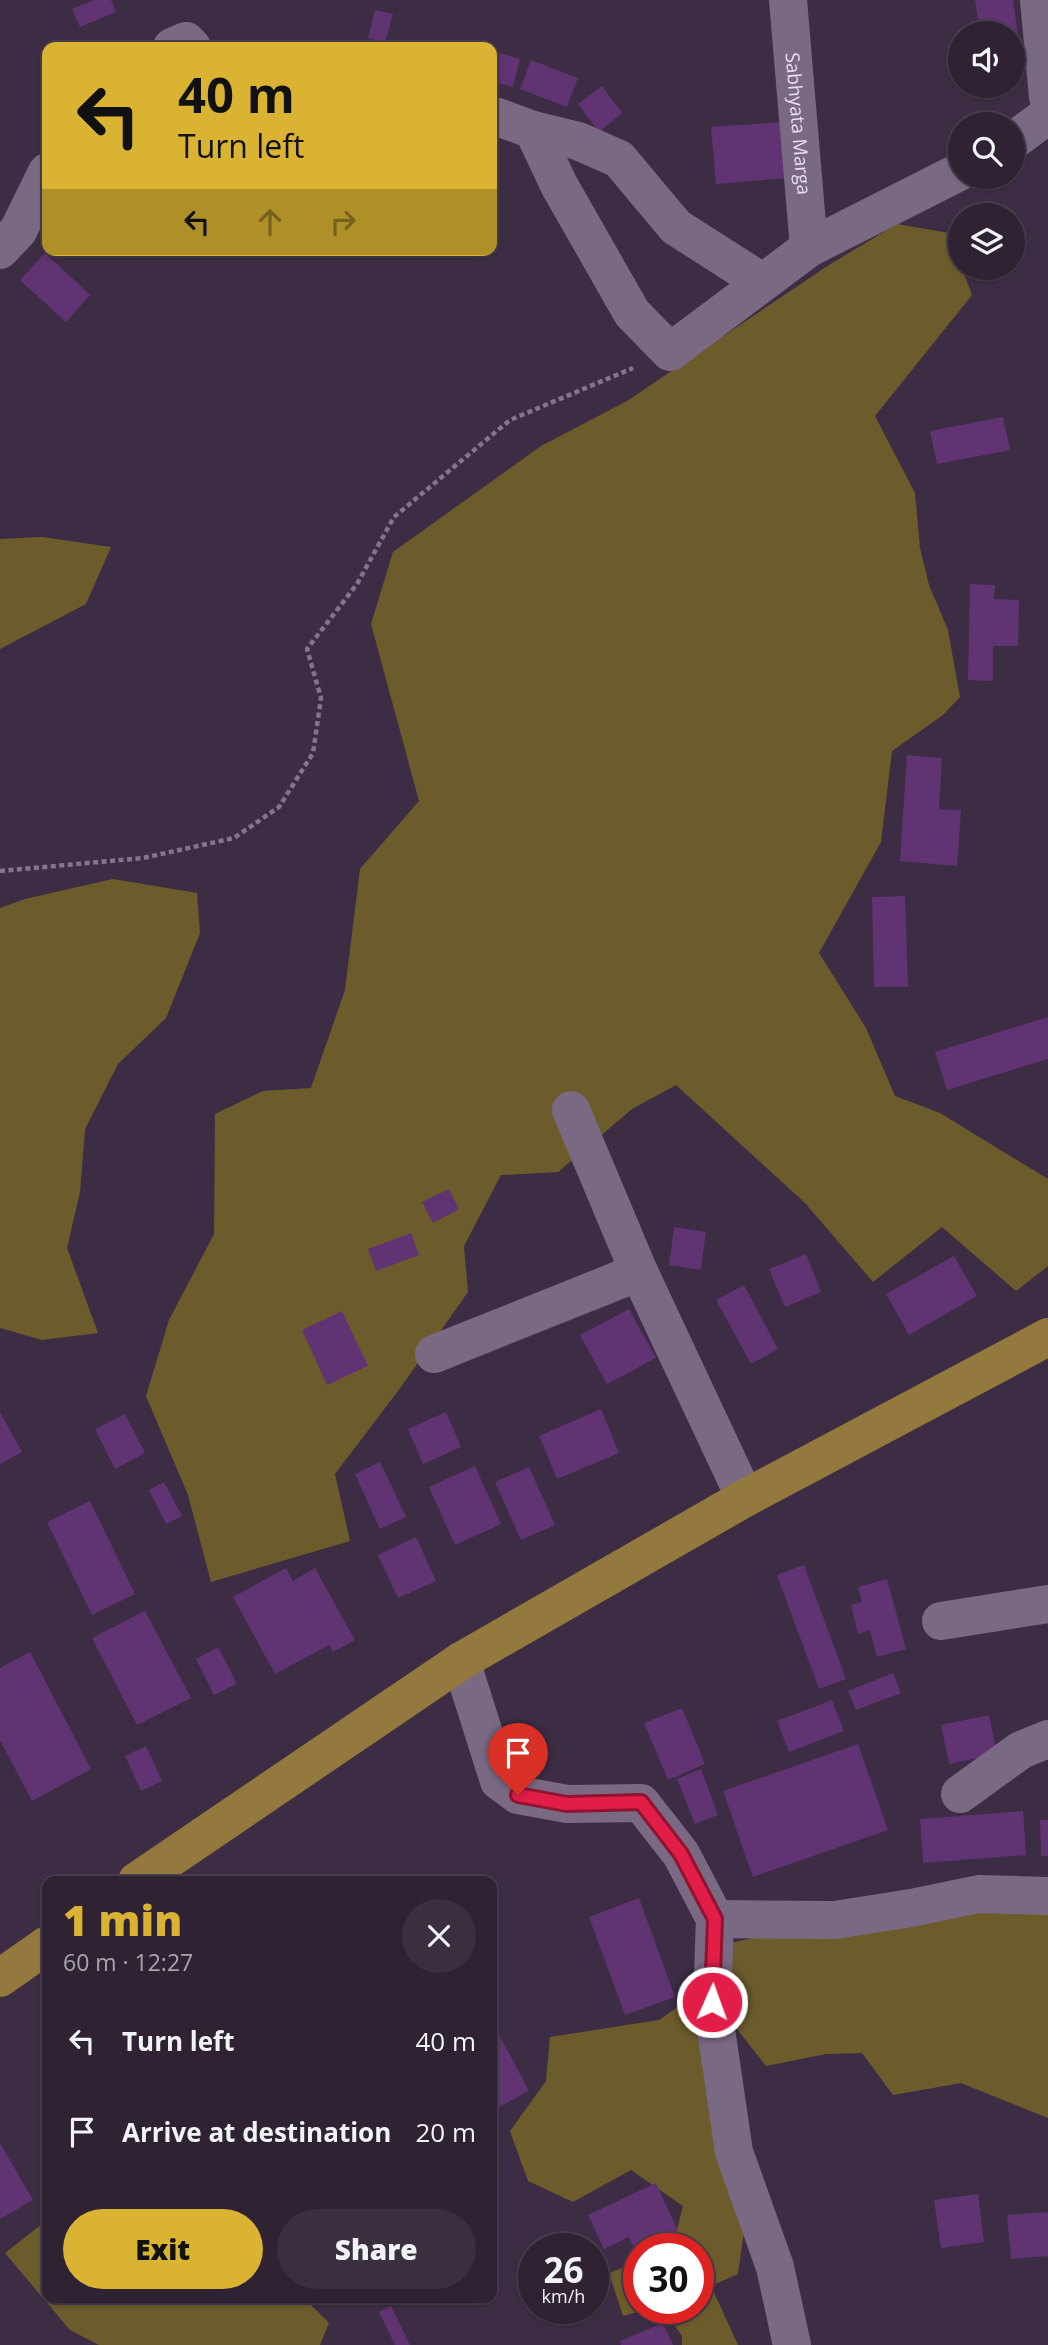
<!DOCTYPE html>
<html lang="en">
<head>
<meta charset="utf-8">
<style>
	body { margin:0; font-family:"Open Sans",sans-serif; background:#3a2f3f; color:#f1f3f6; height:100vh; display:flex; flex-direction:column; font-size:26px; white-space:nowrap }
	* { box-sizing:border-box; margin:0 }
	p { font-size:23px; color:#a7a4ac }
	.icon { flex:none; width:38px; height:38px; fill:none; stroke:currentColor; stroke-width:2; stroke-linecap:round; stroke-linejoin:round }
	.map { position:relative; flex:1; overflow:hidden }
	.sheet { position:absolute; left:42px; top:1876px; width:455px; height:427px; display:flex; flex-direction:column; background:#2e2233; border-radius:14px; box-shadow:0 2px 5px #0004,0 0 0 2px #493f4e }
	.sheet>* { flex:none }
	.banner { position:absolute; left:42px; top:42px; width:455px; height:214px; border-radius:14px; box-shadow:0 2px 5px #0004,0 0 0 2px #493f4e; background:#dab333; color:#111; overflow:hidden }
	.buttons { position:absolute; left:948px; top:21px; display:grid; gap:14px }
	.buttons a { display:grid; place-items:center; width:77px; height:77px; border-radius:50%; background:#2e2233; box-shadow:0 2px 5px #0004,0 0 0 2px #493f4e; font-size:35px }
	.speed { position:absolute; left:518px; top:2233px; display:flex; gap:14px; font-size:35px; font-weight:700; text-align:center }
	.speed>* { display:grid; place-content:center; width:91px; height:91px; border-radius:50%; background:#2e2233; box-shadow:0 2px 5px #0004,0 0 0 2px #493f4e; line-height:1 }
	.speed small { font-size:18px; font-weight:400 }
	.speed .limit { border:10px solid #d22; background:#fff; color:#111 }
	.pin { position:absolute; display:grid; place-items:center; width:60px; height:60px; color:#fff; margin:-72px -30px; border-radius:50% 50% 50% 0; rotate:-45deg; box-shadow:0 0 7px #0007 }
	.pin .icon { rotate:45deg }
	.me { position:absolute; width:77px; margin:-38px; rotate:2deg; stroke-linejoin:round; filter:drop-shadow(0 0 5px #0008) }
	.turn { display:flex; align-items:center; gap:24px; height:147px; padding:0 21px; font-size:32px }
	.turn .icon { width:91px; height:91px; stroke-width:2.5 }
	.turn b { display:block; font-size:49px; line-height:60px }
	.lanes { display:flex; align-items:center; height:66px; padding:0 21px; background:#0003; justify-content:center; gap:35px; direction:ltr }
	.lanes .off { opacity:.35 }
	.round { display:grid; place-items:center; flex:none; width:74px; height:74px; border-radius:37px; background:#3a2f3f }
	.summary { display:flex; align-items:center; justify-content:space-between; height:119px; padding:0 21px }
	h1 { font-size:42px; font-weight:800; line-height:52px; color:#dab333 }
	.button { display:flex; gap:14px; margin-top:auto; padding:14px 21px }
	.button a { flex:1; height:80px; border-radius:42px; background:#dab333; color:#111; font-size:28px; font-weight:800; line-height:80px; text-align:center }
	.button a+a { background:#3a2f3f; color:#f1f3f6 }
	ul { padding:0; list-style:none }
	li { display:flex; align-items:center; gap:21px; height:91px; padding:0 21px }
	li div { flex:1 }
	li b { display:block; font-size:26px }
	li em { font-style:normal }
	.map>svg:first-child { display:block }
	.green { fill:#6c5c2c }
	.building { fill:#603373 }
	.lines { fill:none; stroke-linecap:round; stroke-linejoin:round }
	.path { stroke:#83768a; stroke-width:4.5; stroke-dasharray:5 3.5; stroke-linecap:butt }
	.minor { stroke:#7a6983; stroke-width:38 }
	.major { stroke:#93793d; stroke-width:38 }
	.route-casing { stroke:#92132f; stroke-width:18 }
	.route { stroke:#e11d48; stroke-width:12 }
	.labels { text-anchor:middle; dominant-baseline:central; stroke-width:7; stroke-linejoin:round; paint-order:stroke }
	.street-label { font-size:19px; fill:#e9dfee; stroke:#3d2d44 }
</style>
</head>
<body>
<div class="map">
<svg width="1048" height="2345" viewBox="0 0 1048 2345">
	<rect width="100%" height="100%" fill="#3d2d44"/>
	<g class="green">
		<polygon points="897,224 949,233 972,295 875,416 915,493 920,548 929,585 948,630 960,697 943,715 892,751 881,842 819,953 866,1028 895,1096 940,1113 1048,1179 1048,1266 1016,1291 942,1227 873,1282 805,1203 676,1085 632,1109 558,1172 501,1175 464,1246 468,1292 401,1387 335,1474 350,1541 211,1582 188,1495 146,1396 169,1320 214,1234 215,1114 263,1091 311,1088 345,990 360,869 419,801 371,624 393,552 541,446 627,401 829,265"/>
		<polygon points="42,537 111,547 86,604 0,649 0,539"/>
		<polygon points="113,879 197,893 200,933 166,1018 118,1064 85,1129 80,1192 67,1248 98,1333 42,1340 0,1328 0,908 25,899"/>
		<polygon points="964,1907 1048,1913 1048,2118 961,2083 893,2095 862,2053 826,2054 766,2066 730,2020 731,1943 787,1930"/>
		<polygon points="692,1997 711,2093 744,2231 738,2274 711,2286 738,2345 682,2345 682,2336 662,2308 698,2308 698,2249 672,2249 683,2206 631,2170 573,2202 528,2181 510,2131 546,2081 550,2037 659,2020"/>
		<polygon points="47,2220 47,2298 304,2298 329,2323 320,2345 99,2345 70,2330 5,2253"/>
		<polygon points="639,2262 639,2308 651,2308 623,2316 609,2273"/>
	</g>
	<g class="building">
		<polygon points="94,0 111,0 116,12 80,27 72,9"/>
		<polygon points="975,0 1013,0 1019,43 1013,44 1013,33 980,33"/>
		<polygon points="375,10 393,14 385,43 368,38"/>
		<polygon points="450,40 474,43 474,47 449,47"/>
		<polygon points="492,51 520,59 513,87 492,81"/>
		<polygon points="531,60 578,78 567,107 520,89"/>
		<polygon points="602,86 622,113 599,132 578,104"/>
		<polygon points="783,122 787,178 716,184 711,127"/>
		<polygon points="45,253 90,295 66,322 20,280"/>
		<polygon points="1003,417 1010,450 937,464 930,431"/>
		<polygon points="970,584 995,585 994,599 1019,600 1018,646 993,646 993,681 968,680"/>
		<polygon points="907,755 942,758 939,809 961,810 957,866 900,861"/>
		<polygon points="905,896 908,987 874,987 872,897"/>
		<polygon points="1048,1017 1048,1059 947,1090 935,1052"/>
		<polygon points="449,1189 459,1209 433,1223 422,1202"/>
		<polygon points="674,1227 706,1232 701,1270 669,1265"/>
		<polygon points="411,1233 419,1255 376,1271 368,1249"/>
		<polygon points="806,1254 821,1292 785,1307 769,1269"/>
		<polygon points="954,1256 977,1296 909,1335 886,1294"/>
		<polygon points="744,1285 778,1349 751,1364 716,1300"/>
		<polygon points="629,1309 656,1358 607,1384 580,1335"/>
		<polygon points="342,1311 368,1366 327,1385 302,1330"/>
		<polygon points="601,1409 619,1453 557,1479 539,1436"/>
		<polygon points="0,1412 22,1452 0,1464"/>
		<polygon points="446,1412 461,1447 423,1464 408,1429"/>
		<polygon points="125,1414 145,1453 115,1469 95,1429"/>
		<polygon points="380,1462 406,1517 380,1529 355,1474"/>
		<polygon points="475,1466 501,1524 455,1545 429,1487"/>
		<polygon points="529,1467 555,1525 521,1540 495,1482"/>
		<polygon points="164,1482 182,1516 166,1524 149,1490"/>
		<polygon points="90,1501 135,1594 92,1615 47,1522"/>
		<polygon points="416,1537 436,1581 398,1598 378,1555"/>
		<polygon points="804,1565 846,1679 819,1689 777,1575"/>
		<polygon points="286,1568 293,1581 315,1568 355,1640 333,1652 329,1645 275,1674 233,1597"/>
		<polygon points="887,1579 906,1649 877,1657 870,1630 858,1634 851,1605 862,1602 858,1587"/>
		<polygon points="145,1611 191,1698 137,1725 92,1638"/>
		<polygon points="218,1647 237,1684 214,1695 196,1659"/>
		<polygon points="30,1652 91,1769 32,1801 0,1740 0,1668"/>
		<polygon points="893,1673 901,1693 856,1710 848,1691"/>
		<polygon points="832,1700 844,1731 789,1752 777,1721"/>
		<polygon points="682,1708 705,1764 668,1780 644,1723"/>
		<polygon points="989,1715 997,1754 949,1764 941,1725"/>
		<polygon points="858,1744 888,1830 753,1877 723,1791"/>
		<polygon points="146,1746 162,1781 141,1791 125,1756"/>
		<polygon points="701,1769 718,1815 695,1824 677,1779"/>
		<polygon points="1023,1811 1026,1855 923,1863 920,1819"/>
		<polygon points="1040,1820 1048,1820 1048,1856 1041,1856"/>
		<polygon points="639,1898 675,1997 625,2015 589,1917"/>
		<polygon points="492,2021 529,2091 495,2109 492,2103"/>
		<polygon points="0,2143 33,2200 0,2219"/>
		<polygon points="656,2183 678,2231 635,2251 629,2237 604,2249 588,2215"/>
		<polygon points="978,2194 984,2242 941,2248 934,2200"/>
		<polygon points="1048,2212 1048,2256 1011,2259 1007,2215"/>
		<polygon points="391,2306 410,2345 395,2345 379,2312"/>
		<polygon points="663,2323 673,2345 621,2345 620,2341"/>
	</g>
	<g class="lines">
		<polyline class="path" points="0,871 143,858 234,838 279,807 313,753 321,698 307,649 357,584 394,517 510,420 633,368"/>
		<g class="minor">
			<path id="s1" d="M788,0l21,248"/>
			<polyline points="1039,0 1048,97"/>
			<polyline points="172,47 186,41 192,47"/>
			<polyline points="492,115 533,130 559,185 632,313 670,352 809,248 961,171"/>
			<polyline points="533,130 578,141 619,159 676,227 762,282"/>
			<polyline points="1013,141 1048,115"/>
			<polyline points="0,250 18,231 47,172"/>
			<polyline points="571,1110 639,1272 745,1498"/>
			<polyline points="434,1354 639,1272"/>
			<polyline points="941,1621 1048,1604"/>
			<polyline points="461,1661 499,1781 518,1795 567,1804 641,1803 681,1854 715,1919 712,2002 734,2152 775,2267 792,2345"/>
			<polyline points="960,1794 1021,1750 1048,1739"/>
			<polyline points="715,1919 835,1920 911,1908 979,1894 1048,1896"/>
		</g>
		<g class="major">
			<polyline points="137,1881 461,1661 745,1498 1048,1337"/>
			<polyline points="0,1978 47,1945"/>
		</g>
	</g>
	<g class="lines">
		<defs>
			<polyline id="route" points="518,1795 567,1804 641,1802 681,1854 715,1919 712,2002"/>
		</defs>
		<use href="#route" class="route-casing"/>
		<use href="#route" class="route"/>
	</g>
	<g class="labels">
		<g class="street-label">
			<text stroke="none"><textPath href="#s1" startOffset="124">Sabhyata Marga</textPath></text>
		</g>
	</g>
</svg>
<div class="buttons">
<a><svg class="icon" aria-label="sound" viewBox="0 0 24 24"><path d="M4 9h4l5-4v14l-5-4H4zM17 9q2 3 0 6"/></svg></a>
<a><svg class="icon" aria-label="search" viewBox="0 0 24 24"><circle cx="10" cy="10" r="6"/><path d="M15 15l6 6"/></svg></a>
<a><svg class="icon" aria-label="layers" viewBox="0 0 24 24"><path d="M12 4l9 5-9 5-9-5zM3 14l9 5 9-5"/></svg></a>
</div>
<div class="speed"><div>26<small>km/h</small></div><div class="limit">30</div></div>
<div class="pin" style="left:518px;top:1795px;background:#d93025"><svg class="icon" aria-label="arrive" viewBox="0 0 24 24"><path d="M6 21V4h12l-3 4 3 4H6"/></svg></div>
<svg class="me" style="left:712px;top:2002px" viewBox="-20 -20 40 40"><circle r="17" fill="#e11d48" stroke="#fff" stroke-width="3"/><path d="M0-11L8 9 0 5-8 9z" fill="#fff"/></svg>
<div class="banner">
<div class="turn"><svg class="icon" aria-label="left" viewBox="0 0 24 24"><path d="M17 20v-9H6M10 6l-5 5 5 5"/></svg><div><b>40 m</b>Turn left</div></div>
<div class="lanes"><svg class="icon" aria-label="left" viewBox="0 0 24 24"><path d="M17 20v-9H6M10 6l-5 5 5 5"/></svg><svg class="icon off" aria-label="ahead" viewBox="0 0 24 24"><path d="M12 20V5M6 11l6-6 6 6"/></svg><svg class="icon off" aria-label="right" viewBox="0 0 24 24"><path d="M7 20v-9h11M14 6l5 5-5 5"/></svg></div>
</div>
<section class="sheet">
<div class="summary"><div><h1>1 min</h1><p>60 m · 12:27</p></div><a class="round"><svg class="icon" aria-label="close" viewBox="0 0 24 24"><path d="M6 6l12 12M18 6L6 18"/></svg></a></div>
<ul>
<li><svg class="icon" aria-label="left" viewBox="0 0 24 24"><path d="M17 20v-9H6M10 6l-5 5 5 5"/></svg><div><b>Turn left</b></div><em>40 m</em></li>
<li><svg class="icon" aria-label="arrive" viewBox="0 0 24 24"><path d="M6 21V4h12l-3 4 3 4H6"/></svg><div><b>Arrive at destination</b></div><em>20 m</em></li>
</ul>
<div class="button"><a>Exit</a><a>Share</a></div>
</section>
</div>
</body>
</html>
